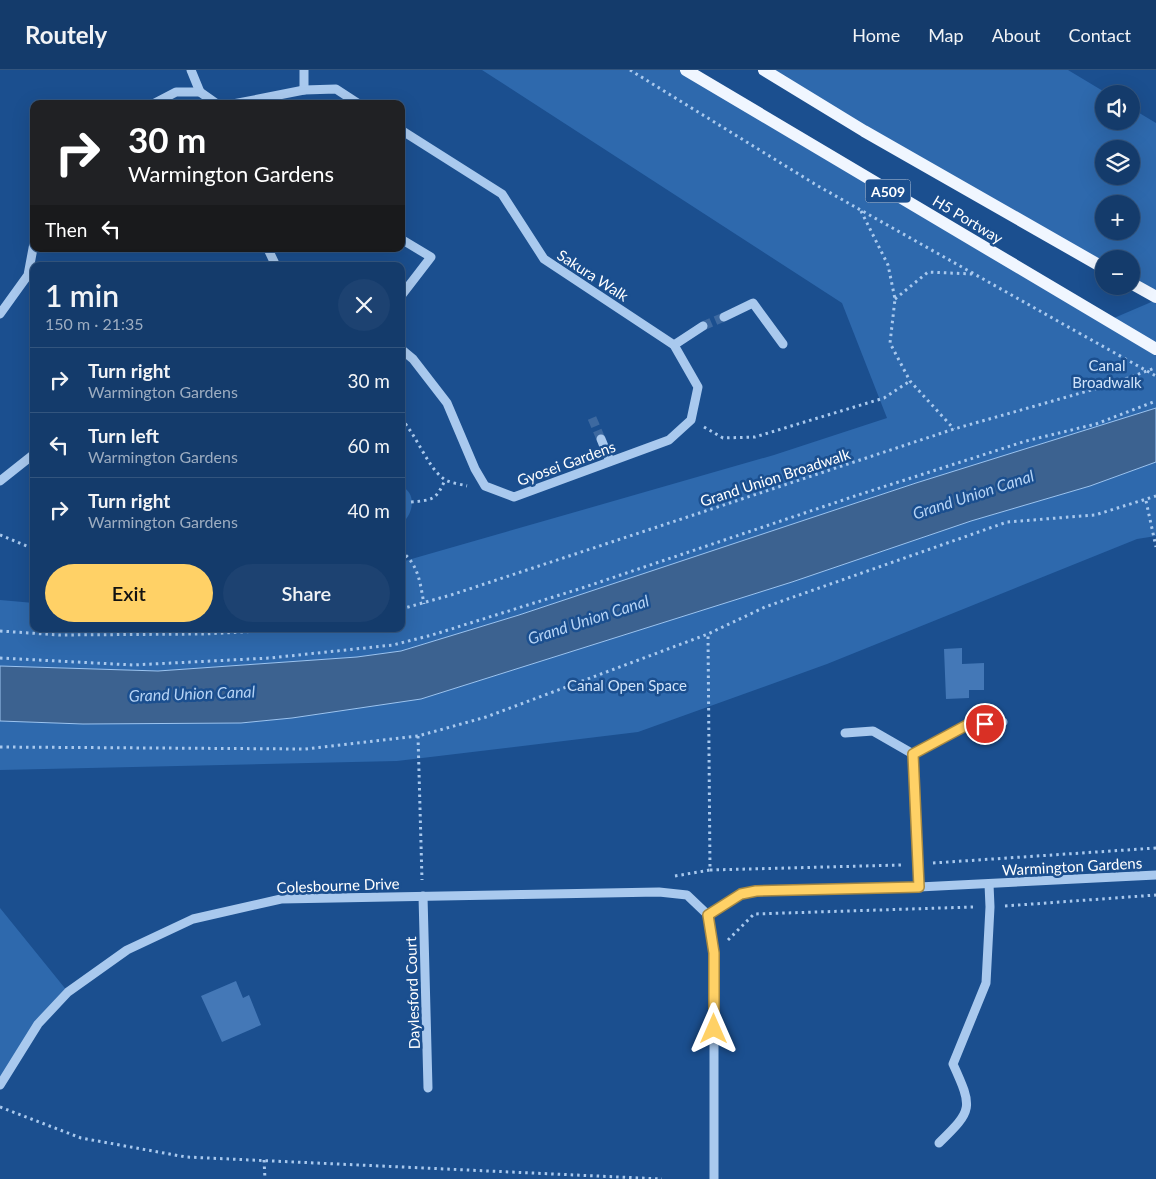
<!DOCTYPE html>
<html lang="en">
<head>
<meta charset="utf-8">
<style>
	body { margin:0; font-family:Lato,sans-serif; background:#1d4271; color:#f1f3f6; height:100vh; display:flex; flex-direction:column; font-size:19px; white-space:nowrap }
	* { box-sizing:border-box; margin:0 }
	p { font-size:16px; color:#9dadc1 }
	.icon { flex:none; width:28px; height:28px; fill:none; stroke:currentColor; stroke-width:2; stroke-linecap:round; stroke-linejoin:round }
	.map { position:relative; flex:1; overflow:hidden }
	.sheet { position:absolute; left:30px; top:192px; width:375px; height:370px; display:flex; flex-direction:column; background:#143b6b; border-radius:10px; box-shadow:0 5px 20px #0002,0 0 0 1px #33557e }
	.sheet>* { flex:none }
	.guide { position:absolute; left:30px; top:30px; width:375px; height:152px; border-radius:10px; box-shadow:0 5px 20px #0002,0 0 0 1px #33557e; background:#202124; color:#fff; overflow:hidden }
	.tools { position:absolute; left:1095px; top:15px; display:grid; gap:10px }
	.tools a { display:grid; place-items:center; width:45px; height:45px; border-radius:50%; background:#143b6b; box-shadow:0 5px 20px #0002,0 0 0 1px #33557e; font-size:25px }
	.pin { position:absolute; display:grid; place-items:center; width:42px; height:42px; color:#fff; margin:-21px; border:2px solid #fff; border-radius:50%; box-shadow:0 1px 5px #0007 }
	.me { position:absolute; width:55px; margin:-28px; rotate:0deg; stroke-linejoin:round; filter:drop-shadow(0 0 4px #0008) }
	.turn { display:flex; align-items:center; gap:18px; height:105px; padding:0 15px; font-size:22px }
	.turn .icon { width:65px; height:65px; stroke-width:2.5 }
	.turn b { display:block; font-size:35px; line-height:42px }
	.then { display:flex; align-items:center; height:48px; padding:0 15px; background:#0003; gap:10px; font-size:19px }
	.round { display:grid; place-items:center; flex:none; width:52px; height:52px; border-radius:26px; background:#1d4271 }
	.overview { display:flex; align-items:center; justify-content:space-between; height:85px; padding:0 15px }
	h1 { font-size:30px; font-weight:600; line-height:38px }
	.primary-button { display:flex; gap:10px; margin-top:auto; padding:10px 15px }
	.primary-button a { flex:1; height:58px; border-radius:30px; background:#ffd166; color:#111; font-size:20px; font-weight:600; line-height:58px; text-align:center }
	.primary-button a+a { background:#1d4271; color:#f1f3f6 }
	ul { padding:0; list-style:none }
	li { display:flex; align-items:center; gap:15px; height:65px; padding:0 15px; border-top:1px solid #33557e }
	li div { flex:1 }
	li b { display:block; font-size:19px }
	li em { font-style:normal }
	header { display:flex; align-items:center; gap:30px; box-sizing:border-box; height:70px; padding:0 25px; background:#143b6b; border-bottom:1px solid #33557e }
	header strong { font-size:24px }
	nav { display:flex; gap:28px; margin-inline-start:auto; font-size:18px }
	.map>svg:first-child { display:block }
	.green { fill:#2e69ad; fill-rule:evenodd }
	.water { fill:#3c6290; stroke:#9cc4f0 }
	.building { fill:#4478b7 }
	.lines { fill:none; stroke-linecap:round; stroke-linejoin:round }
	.minor-tunnel { stroke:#3d69a0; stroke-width:9; stroke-dasharray:9 4.5; stroke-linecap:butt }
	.path { stroke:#a9c9ee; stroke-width:3; stroke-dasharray:2.5 4; stroke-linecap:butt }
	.minor { stroke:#a9c9ee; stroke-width:9 }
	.major { stroke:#f0f6ff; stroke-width:12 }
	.path-bridge { stroke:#a9c9ee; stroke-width:3; stroke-dasharray:2.5 4; stroke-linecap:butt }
	.route-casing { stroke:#a68842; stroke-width:12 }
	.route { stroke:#ffd166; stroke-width:9 }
	.labels { text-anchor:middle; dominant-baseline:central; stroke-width:5; stroke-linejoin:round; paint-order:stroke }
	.shield { fill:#1b4f8f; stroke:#bbcadd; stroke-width:1 }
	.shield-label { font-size:14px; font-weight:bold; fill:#fff }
	.street-label { font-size:15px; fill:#fff; stroke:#1b4f8f }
	.park-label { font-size:15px; fill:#cfe3fa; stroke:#1b4f8f }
	.water-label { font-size:16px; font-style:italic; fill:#b5d3f5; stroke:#1b4f8f }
</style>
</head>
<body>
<header>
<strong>Routely</strong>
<nav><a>Home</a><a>Map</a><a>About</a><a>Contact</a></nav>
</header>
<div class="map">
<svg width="1156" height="1109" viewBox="0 0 1156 1109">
	<rect width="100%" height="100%" fill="#1b4f8f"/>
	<g class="green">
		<polygon points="482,0 686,0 1107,251 1156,230 1156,338 916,413 519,545 401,581 357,587 158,601 0,596 0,530 34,533 34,559 401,559 401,492 774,385 887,348 842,233"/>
		<path d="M764,0h304l40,24h-4v27h27v-13l25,15v174l-25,-14v-24h-27v9zM1104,79h27v27h-27zM1104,134h27v27h-27z"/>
		<polygon points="1156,392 1156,466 1137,469 827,594 638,662 397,691 0,700 0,651 83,654 241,653 292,648 421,629 792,512 971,451 1090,416"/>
		<path d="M401,416c16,7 13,28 0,38z"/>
		<polygon points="0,838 68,922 38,954 0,1015"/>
	</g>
	<polygon class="water" points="1156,338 1156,392 1090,416 971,451 792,512 421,629 292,648 241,653 83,654 0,651 0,596 158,601 357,587 401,581 519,545 916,413"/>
	<g class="building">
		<polygon points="962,578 962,594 984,593 984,620 969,620 969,628 946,629 944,579"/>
		<polygon points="236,911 243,928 249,925 261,955 222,972 201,926"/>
	</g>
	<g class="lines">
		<g class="minor-tunnel">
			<polyline points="703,256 724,247"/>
			<polyline points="592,348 601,369"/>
		</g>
		<g class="path">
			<polyline points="630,0 818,116 1079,263"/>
			<polyline points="861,141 888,195 895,229 890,273 910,311 954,359"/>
			<polyline points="895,229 928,202 972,204"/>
			<path d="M401,349c16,16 26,48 43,60 6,4 16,5 23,7"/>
			<polyline points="704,357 723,368 755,367 884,328 910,311"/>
			<polyline points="1146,431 1156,477"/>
			<path d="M411,432c22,-2 25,-2 34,-22"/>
			<polyline points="0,465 34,479"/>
			<path d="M401,481c18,14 19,32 23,53"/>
			<polyline points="401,539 451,525 954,359 1109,315 1155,298"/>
			<polyline points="0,561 59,565 205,564 298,559"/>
			<polyline points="0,588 133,595 270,588 393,575 432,565 582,518 855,426 1026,371 1096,354 1156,331"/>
			<polyline points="418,666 422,810"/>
			<polyline points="0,677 305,679 418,666 486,647 708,564 765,537 1007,452 1095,445 1156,426"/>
			<polyline points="933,793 1156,778"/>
			<polyline points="710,800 902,795"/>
			<polyline points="675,806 710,800 708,564"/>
			<polyline points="1005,836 1156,825"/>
			<polyline points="728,870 754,844 973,837"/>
			<polyline points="0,1037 81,1068 186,1087 662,1109"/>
			<polyline points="264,1090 265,1109"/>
		</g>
		<g class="minor">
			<polyline points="191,0 200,22"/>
			<polyline points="304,0 304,20"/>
			<polyline points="153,34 176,22 200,22 217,34"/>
			<polyline points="233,34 304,20 336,19 359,34"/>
			<polyline points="401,60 502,124 544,189 674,275 698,317 691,350 669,370 514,427 485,416 475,399 447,333 413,289 401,279"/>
			<polyline points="401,169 431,187 401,226"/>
			<polyline points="268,179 276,196"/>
			<polyline points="0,244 28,205 34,173"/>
			<polyline points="724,247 753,233 783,274"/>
			<polyline points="674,275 703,256"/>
			<polyline points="601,369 610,391"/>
			<polyline points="0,411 34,384"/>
			<polyline points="845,663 873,661 913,684 967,655 1003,652"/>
			<polyline points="913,684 919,817"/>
			<polyline points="423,826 428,1018"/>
			<polyline points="708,845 741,824 756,821 919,817 1156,805"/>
			<polyline points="708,845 714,883 714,1109"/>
			<polyline points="0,1015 38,954 68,922 127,880 193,849 281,829 659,822 687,825 708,845"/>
			<path d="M939,1073c34,-33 34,-35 14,-79l33,-81 4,-76 -1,-23"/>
		</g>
		<g class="major">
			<polyline points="686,0 1156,279"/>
			<polyline points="764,0 864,61 1104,198"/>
			<polyline points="1131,213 1156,227"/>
		</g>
		<polyline class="path-bridge" points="1079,263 1156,306"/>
	</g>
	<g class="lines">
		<defs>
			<polyline id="route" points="714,959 714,883 708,845 741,824 756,821 919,817 913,684 967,655 985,654"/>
		</defs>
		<use href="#route" class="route-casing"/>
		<use href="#route" class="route"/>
	</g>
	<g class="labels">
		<rect class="shield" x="865.5" y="109.5" width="45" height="23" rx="4"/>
		<g class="shield-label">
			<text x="888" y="121">A509</text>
		</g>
		<g class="street-label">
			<text transform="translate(968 149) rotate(31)">H5 Portway</text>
			<text transform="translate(593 205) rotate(33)">Sakura Walk</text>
			<text transform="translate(566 393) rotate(-20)">Gyosei Gardens</text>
			<text transform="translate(775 407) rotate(-18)">Grand Union Broadwalk</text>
			<text transform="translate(1072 796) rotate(-3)">Warmington Gardens</text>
			<text transform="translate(338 815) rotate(-2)">Colesbourne Drive</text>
			<text transform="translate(412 923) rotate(-92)">Daylesford Court</text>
		</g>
		<g class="park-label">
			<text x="1107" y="295">Canal<tspan x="1107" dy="17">Broadwalk</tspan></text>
			<text x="627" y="615">Canal Open Space</text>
		</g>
		<g class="water-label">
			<text transform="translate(973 424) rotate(-18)">Grand Union Canal</text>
			<text transform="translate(588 549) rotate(-18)">Grand Union Canal</text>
			<text transform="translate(192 623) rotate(-2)">Grand Union Canal</text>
		</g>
	</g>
</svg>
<div class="tools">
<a><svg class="icon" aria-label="sound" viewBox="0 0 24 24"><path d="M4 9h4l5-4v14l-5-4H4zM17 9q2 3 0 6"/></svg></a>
<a><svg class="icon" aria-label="layers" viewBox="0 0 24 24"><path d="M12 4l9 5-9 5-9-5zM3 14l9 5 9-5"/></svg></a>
<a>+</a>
<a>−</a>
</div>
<div class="pin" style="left:985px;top:654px;background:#d93025"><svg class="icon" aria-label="arrive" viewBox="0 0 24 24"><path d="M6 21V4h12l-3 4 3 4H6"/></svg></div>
<svg class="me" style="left:714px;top:959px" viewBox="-20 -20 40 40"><path d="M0-17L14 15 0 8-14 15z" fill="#ffd166" stroke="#fff" stroke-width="4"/></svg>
<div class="guide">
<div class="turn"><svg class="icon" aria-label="right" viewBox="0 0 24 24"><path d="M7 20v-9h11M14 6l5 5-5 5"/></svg><div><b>30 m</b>Warmington Gardens</div></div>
<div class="then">Then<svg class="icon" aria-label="left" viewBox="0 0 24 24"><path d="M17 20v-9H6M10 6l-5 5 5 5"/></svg></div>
</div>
<section class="sheet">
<div class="overview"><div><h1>1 min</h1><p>150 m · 21:35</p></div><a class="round"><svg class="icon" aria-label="close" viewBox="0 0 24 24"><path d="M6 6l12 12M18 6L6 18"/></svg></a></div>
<ul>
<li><svg class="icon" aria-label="right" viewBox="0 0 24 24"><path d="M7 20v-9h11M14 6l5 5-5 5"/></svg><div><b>Turn right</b><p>Warmington Gardens</p></div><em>30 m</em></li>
<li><svg class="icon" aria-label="left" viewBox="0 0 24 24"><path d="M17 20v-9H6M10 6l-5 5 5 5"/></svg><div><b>Turn left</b><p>Warmington Gardens</p></div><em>60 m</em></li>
<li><svg class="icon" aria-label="right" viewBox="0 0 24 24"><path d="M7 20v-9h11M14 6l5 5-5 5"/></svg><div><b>Turn right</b><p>Warmington Gardens</p></div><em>40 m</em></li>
</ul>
<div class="primary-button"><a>Exit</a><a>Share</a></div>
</section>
</div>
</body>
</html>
